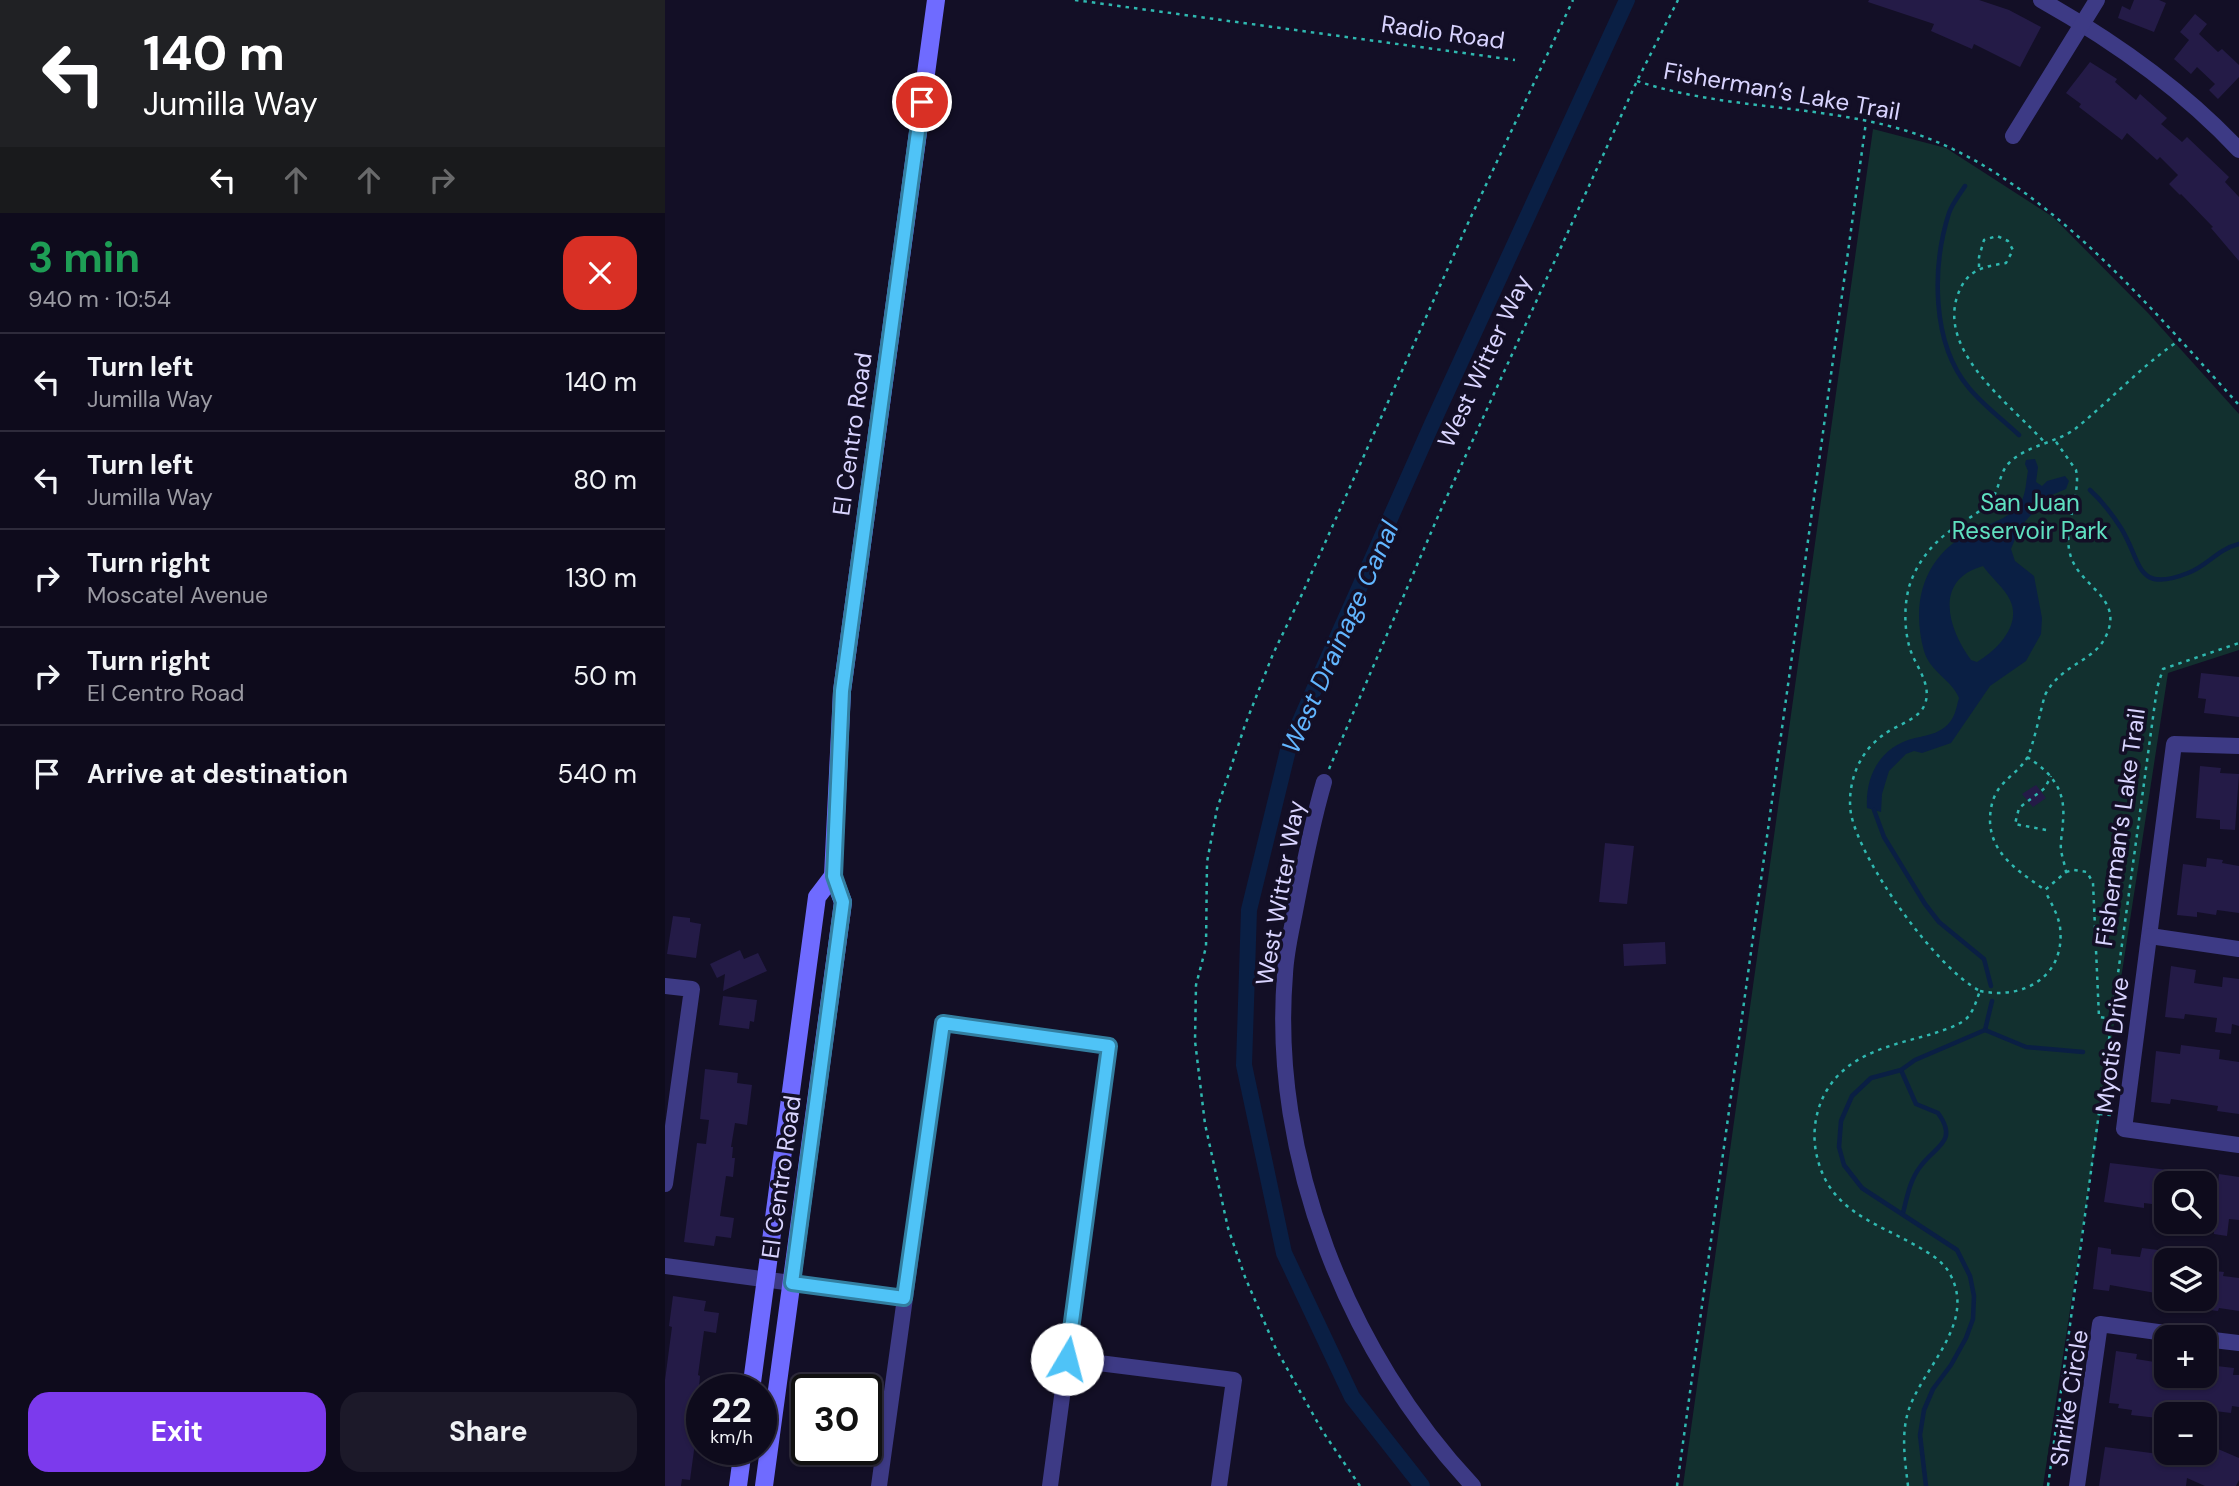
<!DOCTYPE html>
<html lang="en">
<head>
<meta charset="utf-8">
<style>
	body { margin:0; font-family:"DM Sans",sans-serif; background:#1c1929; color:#f1f3f6; height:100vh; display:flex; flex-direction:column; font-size:26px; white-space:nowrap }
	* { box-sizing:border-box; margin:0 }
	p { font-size:23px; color:#9b9ba3 }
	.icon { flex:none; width:38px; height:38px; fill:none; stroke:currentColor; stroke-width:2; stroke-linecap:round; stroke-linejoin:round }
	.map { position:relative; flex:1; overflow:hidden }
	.details { display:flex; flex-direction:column; background:#0e0b1c; width:665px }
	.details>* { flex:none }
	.banner { background:#202124; color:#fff; overflow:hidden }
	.buttons { position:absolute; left:1489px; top:1171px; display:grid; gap:14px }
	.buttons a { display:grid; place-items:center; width:63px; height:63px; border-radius:14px; background:#0e0b1c; box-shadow:0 2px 5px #0004,0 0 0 2px #2e2b3b; font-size:35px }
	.speed { position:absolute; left:21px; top:1374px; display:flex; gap:14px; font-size:35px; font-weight:700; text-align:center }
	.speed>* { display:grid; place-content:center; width:91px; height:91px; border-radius:50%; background:#0e0b1c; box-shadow:0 2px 5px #0004,0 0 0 2px #2e2b3b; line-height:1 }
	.speed small { font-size:18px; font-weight:400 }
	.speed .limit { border:4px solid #111; border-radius:10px; background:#fff; color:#111 }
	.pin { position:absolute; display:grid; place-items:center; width:60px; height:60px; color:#fff; margin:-30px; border:4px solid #fff; border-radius:50%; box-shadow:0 2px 7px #0007 }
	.me { position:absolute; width:77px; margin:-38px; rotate:8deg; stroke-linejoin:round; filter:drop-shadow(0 0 5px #0008) }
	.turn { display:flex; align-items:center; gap:24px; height:147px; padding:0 28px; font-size:32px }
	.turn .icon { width:91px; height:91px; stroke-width:2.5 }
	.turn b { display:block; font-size:49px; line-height:60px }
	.lanes { display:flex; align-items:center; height:66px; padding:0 28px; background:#0003; justify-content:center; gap:35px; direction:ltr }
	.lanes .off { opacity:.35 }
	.round { display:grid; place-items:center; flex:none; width:74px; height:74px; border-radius:21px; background:#1c1929 }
	.overview { display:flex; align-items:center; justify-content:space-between; height:119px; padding:0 28px }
	h1 { font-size:42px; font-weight:700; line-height:52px; color:#1e9e55 }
	.action { display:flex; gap:14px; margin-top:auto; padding:14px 28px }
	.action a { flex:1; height:80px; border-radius:21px; background:#7c3aed; color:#fff; font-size:28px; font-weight:700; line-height:80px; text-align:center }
	.action a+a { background:#1c1929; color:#f1f3f6 }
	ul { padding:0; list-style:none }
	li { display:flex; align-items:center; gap:21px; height:98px; padding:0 28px; border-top:2px solid #2e2b3b }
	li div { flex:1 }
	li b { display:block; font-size:26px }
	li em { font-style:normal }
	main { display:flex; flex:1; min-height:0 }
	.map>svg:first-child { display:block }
	.green { fill:#12302f }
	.water { fill:#0a1f44; fill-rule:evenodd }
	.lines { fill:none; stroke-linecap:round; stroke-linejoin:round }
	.stream { stroke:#0a1f44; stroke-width:4.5 }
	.canal { stroke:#0a1f44; stroke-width:16 }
	.building { fill:#241b47 }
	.path { stroke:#2fb8b0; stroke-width:2.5; stroke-dasharray:3.5 5; stroke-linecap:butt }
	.street { stroke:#3d3a85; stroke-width:16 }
	.secondary { stroke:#6f6bff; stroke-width:18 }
	.route-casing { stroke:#337fa1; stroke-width:18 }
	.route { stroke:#4fc3f7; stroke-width:12 }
	.labels { text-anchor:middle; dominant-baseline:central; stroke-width:7; stroke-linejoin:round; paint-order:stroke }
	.street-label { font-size:24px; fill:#d9d4ff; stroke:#130f26 }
	.park-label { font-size:24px; fill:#5fe0c0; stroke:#130f26 }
	.water-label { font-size:26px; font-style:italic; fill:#62b6ff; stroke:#130f26 }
</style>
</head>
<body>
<main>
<section class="details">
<div class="banner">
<div class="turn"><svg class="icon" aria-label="left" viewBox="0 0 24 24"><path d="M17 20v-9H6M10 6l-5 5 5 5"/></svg><div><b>140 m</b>Jumilla Way</div></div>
<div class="lanes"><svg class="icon" aria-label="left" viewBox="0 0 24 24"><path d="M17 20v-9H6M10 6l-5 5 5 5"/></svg><svg class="icon off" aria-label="ahead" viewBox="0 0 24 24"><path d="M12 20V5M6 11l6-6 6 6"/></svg><svg class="icon off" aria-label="ahead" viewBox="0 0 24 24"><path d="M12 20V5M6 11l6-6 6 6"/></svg><svg class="icon off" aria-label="right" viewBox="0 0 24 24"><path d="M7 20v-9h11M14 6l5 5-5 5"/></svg></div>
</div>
<div class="overview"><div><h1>3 min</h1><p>940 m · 10:54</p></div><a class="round" style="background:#d93025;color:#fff"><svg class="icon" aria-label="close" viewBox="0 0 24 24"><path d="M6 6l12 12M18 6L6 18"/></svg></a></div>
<ul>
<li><svg class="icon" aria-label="left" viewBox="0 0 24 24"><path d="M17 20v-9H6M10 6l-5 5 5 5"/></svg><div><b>Turn left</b><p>Jumilla Way</p></div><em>140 m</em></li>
<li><svg class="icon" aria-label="left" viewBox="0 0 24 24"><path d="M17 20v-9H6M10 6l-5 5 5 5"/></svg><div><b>Turn left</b><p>Jumilla Way</p></div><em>80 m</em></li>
<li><svg class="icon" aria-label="right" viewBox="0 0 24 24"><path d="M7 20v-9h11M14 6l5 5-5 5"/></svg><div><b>Turn right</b><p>Moscatel Avenue</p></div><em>130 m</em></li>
<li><svg class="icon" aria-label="right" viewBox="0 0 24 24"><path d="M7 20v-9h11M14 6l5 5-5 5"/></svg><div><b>Turn right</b><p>El Centro Road</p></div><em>50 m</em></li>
<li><svg class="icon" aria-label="arrive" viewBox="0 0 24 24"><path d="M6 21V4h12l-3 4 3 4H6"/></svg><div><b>Arrive at destination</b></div><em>540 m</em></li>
</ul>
<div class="action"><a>Exit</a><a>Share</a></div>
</section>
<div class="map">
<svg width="1574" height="1486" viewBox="0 0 1574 1486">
	<rect width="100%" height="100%" fill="#130f26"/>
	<polygon class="green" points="1208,129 1281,148 1388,217 1483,313 1574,414 1574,650 1503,673 1378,1486 1018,1486"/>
	<path class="water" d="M1370,459l3,8 -2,15 6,4 5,-5 18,-5 4,5 -3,8 -19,8 -27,30 -9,22 4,12 19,15 8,42 -1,16 -15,27 -36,25 -39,57 -29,10 -8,-2 -8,3 -17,17 -7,23 -1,18 -14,-4c-2,-33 14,-62 48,-70 14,-3 28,-5 37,-19 4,-6 5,-15 7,-21 -7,-18 -29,-26 -35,-47 -14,-51 1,-98 51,-121 16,-7 36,-12 46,-28 5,-8 5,-22 7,-31l-3,-7 1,-4zM1318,566c8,12 21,21 27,34 12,25 -13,50 -33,62l-6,-2c-23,-31 -38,-80 12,-94z"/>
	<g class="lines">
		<g class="stream">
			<path d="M1300,186c-5,8 -13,18 -16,27 -17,53 -18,130 20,175 14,17 34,32 50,47"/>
			<path d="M1425,490c12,11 22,24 31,38 21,34 14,66 67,45 21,-8 28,-23 51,-29"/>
			<polyline points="1209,810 1219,837 1260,904 1274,922 1319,959 1326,986"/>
			<polyline points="1320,1030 1327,1001"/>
			<path d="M1236,1070l15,34 22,9c21,29 -3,33 -18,54 -10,13 -13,30 -17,46"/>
			<polyline points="1261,1486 1255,1435 1259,1410 1268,1389 1286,1365 1301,1338 1308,1319 1309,1296 1305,1276 1292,1250 1197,1188 1179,1165 1174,1147 1176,1121 1187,1096 1206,1078 1236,1070 1250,1060 1320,1030 1361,1047 1418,1052"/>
		</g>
		<polyline class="canal" points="757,1486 687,1397 619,1253 579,1065 584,910 624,746 767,424 962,0"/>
	</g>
	<g class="building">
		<polygon points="1204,0 1314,0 1344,10 1376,27 1355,67 1309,44 1307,49 1266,31 1269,24 1203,2"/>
		<polygon points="1469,0 1494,0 1501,3 1489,32 1453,18 1457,6 1465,10"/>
		<polygon points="1530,14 1542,24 1534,34 1553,52 1557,49 1574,65 1574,77 1553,99 1544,90 1550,84 1532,67 1526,74 1509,59 1524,40 1515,32"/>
		<polygon points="1425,62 1452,79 1450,82 1471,100 1475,94 1502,118 1496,124 1517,142 1522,137 1564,177 1560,182 1574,197 1574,261 1546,228 1548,227 1516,194 1515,195 1504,184 1513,175 1495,157 1492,160 1462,133 1457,140 1414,107 1416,104 1401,93"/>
		<polygon points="1536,673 1574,677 1574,717 1539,713 1541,699 1533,698"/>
		<polygon points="1535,766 1556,768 1555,773 1574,774 1570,830 1555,829 1555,820 1531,818"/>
		<polygon points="1371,785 1381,798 1368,807 1357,794"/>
		<polygon points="940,843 969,846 962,904 934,902"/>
		<polygon points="1542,858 1558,860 1557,863 1574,866 1574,913 1552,910 1551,915 1532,912 1532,917 1512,915 1518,864 1541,867"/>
		<polygon points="8,916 25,918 25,922 36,924 31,958 2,954"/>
		<polygon points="1000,942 1001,964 959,966 958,944"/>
		<polygon points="75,950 79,959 93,953 102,971 58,991 60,974 52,978 45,964"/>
		<polygon points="1506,966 1531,970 1529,983 1557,987 1558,977 1574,979 1574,1026 1567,1024 1566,1034 1550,1032 1552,1018 1520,1014 1519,1019 1500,1017"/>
		<polygon points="58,996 92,1000 89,1022 85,1021 84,1029 54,1025"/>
		<polygon points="1516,1045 1555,1050 1554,1059 1574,1062 1574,1114 1552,1111 1553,1106 1506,1099 1505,1104 1486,1102 1491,1051 1515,1054"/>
		<polygon points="40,1069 73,1073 72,1083 87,1085 82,1125 70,1123 66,1147 68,1147 67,1158 70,1158 68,1177 61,1176 55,1216 69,1218 66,1238 51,1236 49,1246 19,1242 32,1143 41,1144 44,1120 35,1119"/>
		<polygon points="1445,1163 1545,1175 1545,1182 1553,1183 1554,1174 1574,1177 1574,1220 1564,1219 1562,1236 1549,1234 1549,1230 1540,1229 1540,1183 1502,1183 1502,1206 1479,1203 1479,1208 1439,1202"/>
		<polygon points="1433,1247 1446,1249 1446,1254 1475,1257 1477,1248 1501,1251 1501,1247 1515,1249 1514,1260 1502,1260 1502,1295 1445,1285 1444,1291 1428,1289"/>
		<polygon points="1540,1270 1559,1272 1558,1276 1574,1278 1574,1311 1554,1308 1553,1311 1512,1306 1512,1298 1540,1298"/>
		<polygon points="8,1296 41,1301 39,1311 54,1313 51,1333 39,1331 33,1375 35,1376 34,1388 37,1389 37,1444 30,1443 25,1480 17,1479 16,1486 0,1486 0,1380 7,1327 4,1326"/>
		<polygon points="1451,1351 1472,1354 1471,1359 1502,1364 1502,1376 1542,1376 1543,1365 1569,1368 1568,1375 1574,1375 1574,1407 1567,1406 1566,1413 1550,1411 1550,1406 1528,1404 1527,1413 1504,1409 1502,1419 1466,1415 1467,1410 1453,1408 1454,1404 1444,1403"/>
		<polygon points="1546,1446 1574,1458 1574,1480 1571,1486 1540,1486 1522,1478 1521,1486 1434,1486 1440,1447 1540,1460"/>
	</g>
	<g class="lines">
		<g class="path">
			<polyline points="410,0 850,60"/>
			<path d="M972,81c87,29 182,23 270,50 131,40 242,175 332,274"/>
			<path d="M1314,267v-10l5,-17 13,-4 11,5 5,9 -7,13c-25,4 -40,7 -49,34 -18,57 56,109 88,146"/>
			<path d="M1362,757c25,16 39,33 36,64 0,9 -3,20 -2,29 1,7 4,15 5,22l-21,18c-25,-18 -54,-35 -55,-69 0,-11 2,-22 8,-31 8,-12 22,-20 29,-32 7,-14 13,-46 18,-63 16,-31 49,-33 61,-59 17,-36 -20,-47 -33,-74 -13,-28 5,-57 4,-86l-1,-6 -22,-31"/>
			<polyline points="664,769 774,514 972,81 1013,0"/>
			<polyline points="1381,830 1350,824 1354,808 1380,788 1386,776"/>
			<polyline points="1401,872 1409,870 1422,872 1428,883 1434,1017 1460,1021"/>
			<path d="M1315,991c43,9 86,-14 80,-64 -2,-13 -9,-24 -15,-36"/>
			<polyline points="1434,1114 1447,1115"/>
			<polyline points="695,1486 658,1432 611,1349 580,1277 563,1228 540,1124 530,1041 531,985 541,947 542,862 552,809 580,725 608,654 638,592 804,221 908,0"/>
			<polyline points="1012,1486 1201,122"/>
			<path d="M1243,1486c-3,-25 -7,-50 0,-74 13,-43 68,-87 43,-136 -7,-15 -22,-23 -36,-31 -45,-25 -88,-36 -99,-93 -4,-21 0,-44 11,-62 22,-37 66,-45 105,-56 11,-4 24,-7 34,-15 8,-8 10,-18 14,-28 -44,-23 -119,-128 -129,-177 -3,-18 1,-40 11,-56 5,-9 13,-17 21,-23 13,-10 36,-15 42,-31 7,-20 -9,-37 -15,-55 -6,-20 -6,-43 -1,-62 8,-26 26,-47 48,-61 12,-8 25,-15 34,-26 9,-11 8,-27 18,-37 18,-18 47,-20 66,-34 36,-29 67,-64 105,-89"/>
			<polyline points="1383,1486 1492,688 1498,669 1574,643"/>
		</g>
		<g class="street">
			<path d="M1376,0c73,41 141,89 198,150"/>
			<polyline points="1348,136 1432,0"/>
			<polyline points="1574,746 1509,744 1459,1129 1574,1145"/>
			<path d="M659,782c-12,41 -20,82 -28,124 -4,22 -10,45 -11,68 -15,183 63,379 188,512"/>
			<polyline points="1485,936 1574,949"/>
			<polyline points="0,986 27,989 0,1184"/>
			<polyline points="0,1266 239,1298"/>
			<polyline points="1540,1339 1574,1343"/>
			<polyline points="402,1359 569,1380 554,1486"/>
			<polyline points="214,1486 278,1023 444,1046 385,1486"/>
			<polyline points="1412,1486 1435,1324 1529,1337"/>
		</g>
		<g class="secondary">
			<polyline points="86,1390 152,897 168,876"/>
			<polyline points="73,1486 78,1449"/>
			<polyline points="99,1486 178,902 168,876 177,691 271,0"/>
		</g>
	</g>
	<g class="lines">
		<defs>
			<polyline id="route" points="257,102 177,691 169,876 178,902 127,1283 239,1298 278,1023 444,1046 402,1359"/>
		</defs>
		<use href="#route" class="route-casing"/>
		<use href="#route" class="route"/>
	</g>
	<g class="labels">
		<g class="street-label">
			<text transform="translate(778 32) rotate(8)">Radio Road</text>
			<text transform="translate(1117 91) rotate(10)">Fisherman’s Lake Trail</text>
			<text transform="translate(819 361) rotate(-65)">West Witter Way</text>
			<text transform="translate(187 434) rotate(-82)">El Centro Road</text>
			<text transform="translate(1455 827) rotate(-82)">Fisherman’s Lake Trail</text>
			<text transform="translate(615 893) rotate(-80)">West Witter Way</text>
			<text transform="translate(1447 1045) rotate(-83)">Myotis Drive</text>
			<text transform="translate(116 1177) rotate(-82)">El Centro Road</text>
			<text transform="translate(1404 1398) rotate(-81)">Shrike Circle</text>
		</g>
		<g class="park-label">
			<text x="1365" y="502">San Juan<tspan x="1365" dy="28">Reservoir Park</tspan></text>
		</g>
		<g class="water-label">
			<text transform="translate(675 637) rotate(-66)">West Drainage Canal</text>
		</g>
	</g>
</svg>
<div class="buttons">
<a><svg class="icon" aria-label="search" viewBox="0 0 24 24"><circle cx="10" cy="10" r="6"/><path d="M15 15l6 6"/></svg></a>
<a><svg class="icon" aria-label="layers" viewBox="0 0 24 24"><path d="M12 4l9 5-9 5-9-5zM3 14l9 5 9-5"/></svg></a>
<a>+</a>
<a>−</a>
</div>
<div class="speed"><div>22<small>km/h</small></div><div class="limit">30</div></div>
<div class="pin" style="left:257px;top:102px;background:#d93025"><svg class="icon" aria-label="arrive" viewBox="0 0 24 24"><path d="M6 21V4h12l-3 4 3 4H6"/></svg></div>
<svg class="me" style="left:402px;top:1359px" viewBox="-20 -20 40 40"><circle r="19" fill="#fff"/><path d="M0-13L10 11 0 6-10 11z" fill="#4fc3f7"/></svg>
</div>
</main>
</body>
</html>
